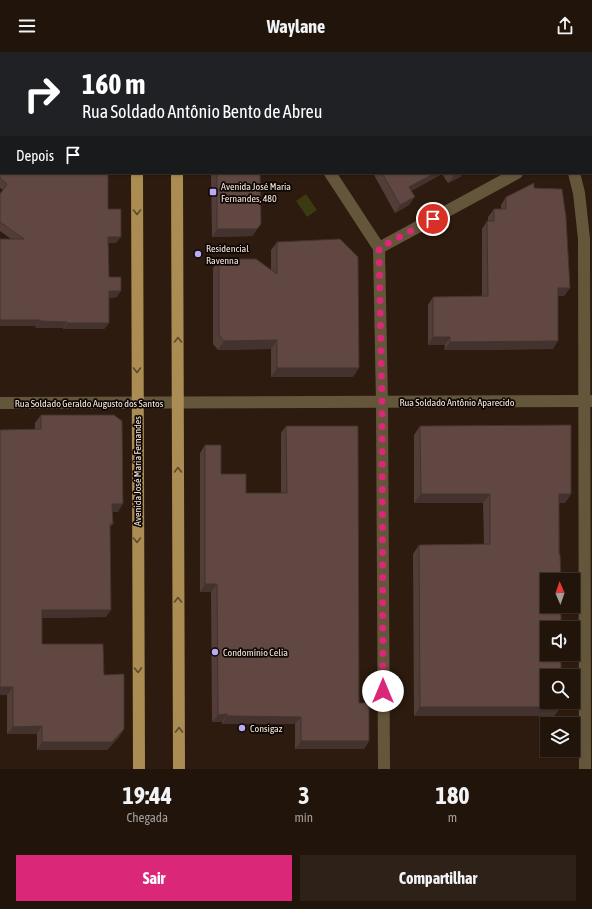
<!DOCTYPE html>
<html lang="pt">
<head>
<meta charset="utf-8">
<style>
	body { margin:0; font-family:"Asap Condensed",sans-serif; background:#2d2118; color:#f1f3f6; height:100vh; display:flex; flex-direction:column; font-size:15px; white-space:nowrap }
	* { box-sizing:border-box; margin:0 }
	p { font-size:13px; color:#a29e9c }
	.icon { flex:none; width:22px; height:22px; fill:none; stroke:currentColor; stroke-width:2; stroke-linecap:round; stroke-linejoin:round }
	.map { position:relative; height:717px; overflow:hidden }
	.side { display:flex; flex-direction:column; background:#21140a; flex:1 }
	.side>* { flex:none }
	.banner { position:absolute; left:0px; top:0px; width:592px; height:122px; box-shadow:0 1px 3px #0004,0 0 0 1px #3e332b; background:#202124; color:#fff; overflow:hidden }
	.needle { width:26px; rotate:358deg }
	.fabs { position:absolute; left:540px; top:521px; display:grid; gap:8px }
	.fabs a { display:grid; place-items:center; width:40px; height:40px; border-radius:0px; background:#21140a; box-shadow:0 1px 3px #0004,0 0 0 1px #3e332b; font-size:20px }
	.pin { position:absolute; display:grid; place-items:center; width:34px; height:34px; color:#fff; margin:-17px; border:2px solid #fff; border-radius:50%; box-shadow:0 1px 4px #0007 }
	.me { position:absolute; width:44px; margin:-22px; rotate:0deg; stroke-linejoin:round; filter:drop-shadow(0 0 3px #0008) }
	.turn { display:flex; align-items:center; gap:14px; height:84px; padding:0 16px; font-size:18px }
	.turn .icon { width:52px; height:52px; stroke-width:2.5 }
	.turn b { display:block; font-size:28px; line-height:34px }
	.then { display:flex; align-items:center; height:38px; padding:0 16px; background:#0003; gap:8px; font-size:15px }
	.eta { display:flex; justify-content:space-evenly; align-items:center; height:68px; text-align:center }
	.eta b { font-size:24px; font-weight:700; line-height:28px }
	.action { display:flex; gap:8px; margin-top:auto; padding:8px 16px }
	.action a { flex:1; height:46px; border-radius:0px; background:#db2777; color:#fff; font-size:16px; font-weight:700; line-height:46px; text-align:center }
	.action a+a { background:#2d2118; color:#f1f3f6 }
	header { display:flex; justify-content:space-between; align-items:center; height:52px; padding:0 16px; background:#21140a; font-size:18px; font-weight:700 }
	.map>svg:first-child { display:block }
	.water { fill:#3b3a11 }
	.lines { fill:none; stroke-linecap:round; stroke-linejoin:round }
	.minor { stroke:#64563b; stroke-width:12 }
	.major { stroke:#ab8c53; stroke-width:12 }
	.wall { fill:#533d39 }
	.shaded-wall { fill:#43322e }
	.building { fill:#604742; stroke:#43322e }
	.oneway { stroke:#5c4a2b }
	.route { stroke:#db2777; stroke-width:7; stroke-dasharray:0 12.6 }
	.poi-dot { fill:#b7abf8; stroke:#0e0703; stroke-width:1.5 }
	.labels { text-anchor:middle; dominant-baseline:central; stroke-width:3.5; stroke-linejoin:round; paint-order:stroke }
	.poi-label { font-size:10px; fill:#f5e9e1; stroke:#0e0703; text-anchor:start }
	.street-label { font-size:10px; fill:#f5e9e1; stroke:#0e0703 }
</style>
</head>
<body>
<header><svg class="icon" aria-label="menu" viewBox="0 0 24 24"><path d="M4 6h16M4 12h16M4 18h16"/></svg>Waylane<svg class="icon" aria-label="share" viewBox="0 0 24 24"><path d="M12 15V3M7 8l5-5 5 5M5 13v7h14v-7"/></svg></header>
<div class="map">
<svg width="592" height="717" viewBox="0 0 592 717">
	<rect width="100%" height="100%" fill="#2c1b0e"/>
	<polygon class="water" points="306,142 317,158 307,165 296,149"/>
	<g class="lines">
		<g class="minor">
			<polyline points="523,0 524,1"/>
			<polyline points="591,79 592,79"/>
			<polyline points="0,99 1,98"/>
			<polyline points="330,121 379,196 382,350 384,717"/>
			<polyline points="574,121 579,141 584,187 585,717"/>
			<polyline points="379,196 517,121"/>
			<polyline points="0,351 591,349"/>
		</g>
		<g class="major">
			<polyline points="136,0 136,1"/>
			<polyline points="177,0 177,1"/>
			<polyline points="137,121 139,717"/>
			<polyline points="177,121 179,717"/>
		</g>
	</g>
	<g class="wall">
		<rect x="198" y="0" width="297" height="1"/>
		<polygon points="546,0 592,0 592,52 591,53 591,1 547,1"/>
		<polygon points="0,121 108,157 116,191 108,191 109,225 117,245 109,246 109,271 104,277 63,277 63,276 36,276 11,187 0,179 0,142 3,138 0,136"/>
		<polygon points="211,121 260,121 261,172 252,184 212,185"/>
		<polygon points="373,121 463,121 460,125 448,131 442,122 411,139 409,153 395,161"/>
		<polygon points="534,136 570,236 564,244 558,244 553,297 444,298 445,293 428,293 428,253 433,245 482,244 482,177 487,169 488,169 488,165 494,157 501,157 501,153 506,145"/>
		<polygon points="277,190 353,325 271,325 271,297 218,298 213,292 213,216 219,207 271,218 271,198"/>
		<polygon points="41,363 118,460 112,460 113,472 110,475 106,565 42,566 42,592 104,623 124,677 119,685 107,698 37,698 37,682 7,682 7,643 0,643 0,378 35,377 35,371"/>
		<polygon points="286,374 369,689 364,697 295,697 295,672 222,672 222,670 212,670 211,540 200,540 200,401 205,393 221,422 246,441 281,441 281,381"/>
		<polygon points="420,374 571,442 565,451 559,451 561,655 554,664 414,664 413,502 419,493 484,492 483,451 414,451 414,383"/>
	</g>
	<g class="shaded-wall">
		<rect x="71" y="0" width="47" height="1"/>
		<polygon points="435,121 443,121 403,143 409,135"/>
		<polygon points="459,121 463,121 460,125 448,131 454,124"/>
		<polygon points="415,145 409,153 395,161 400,153"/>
		<polygon points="261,172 252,184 212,185 217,177"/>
		<polygon points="108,185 121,185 116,191 103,191"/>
		<polygon points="558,236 570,236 564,244 552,244"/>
		<polygon points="109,239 121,239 117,245 104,246"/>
		<polygon points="0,268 40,268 36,274 0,274"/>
		<polygon points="40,269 67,270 63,276 36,276"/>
		<polygon points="68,271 109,271 104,277 63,277"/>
		<polygon points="433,285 450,285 445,293 428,293"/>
		<polygon points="277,288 271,297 218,298 224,289"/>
		<polygon points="558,289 553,297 444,298 450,290"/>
		<polygon points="277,316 359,316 353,325 271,325"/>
		<polygon points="421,442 490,442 483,451 414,451"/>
		<polygon points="559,442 571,442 565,451 552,451"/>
		<polygon points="112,452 123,452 118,460 107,460"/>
		<polygon points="205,532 217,532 211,540 200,540"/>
		<polygon points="42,558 111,558 106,565 36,566"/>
		<polygon points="0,635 13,635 7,643 0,643"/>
		<polygon points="420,655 561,655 554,664 414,664"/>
		<polygon points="227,662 222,670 212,670 218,663"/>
		<polygon points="227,664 301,665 295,672 222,672"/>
		<polygon points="42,674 37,682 7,682 13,675"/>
		<polygon points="124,677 119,685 107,698 37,698 42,690"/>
		<polygon points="301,689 369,689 364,697 295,697"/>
	</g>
	<g class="building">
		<polygon points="0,0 73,0 74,1 1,1 1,70 0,70"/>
		<polygon points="203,0 361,0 360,1 203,1"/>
		<polygon points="363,0 495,0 495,1 365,1"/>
		<polygon points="554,0 592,0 592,49 591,49 591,1 554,1"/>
		<polygon points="1,120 1,121 108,121 108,157 121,157 121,185 108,185 109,225 121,225 121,239 109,239 109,271 68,271 67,270 40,269 40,268 0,268 0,187 24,187 0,170 0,142 7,132 0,126 0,121"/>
		<polygon points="217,121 260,121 261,172 257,177 217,177"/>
		<polygon points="382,121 435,121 409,135 415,145 400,153"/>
		<polygon points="452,121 459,121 454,124"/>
		<polygon points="534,131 534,136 562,137 566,165 570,236 558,236 558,289 450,290 450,285 433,285 433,245 488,244 487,169 494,169 494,157 506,157 506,145"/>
		<polygon points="340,187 358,205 359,316 277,316 277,288 224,289 219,283 219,207 256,207 277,222 277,190"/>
		<polygon points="41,363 114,363 122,369 123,452 112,452 113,472 110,472 111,558 42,558 42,592 103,592 104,623 124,622 124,677 112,690 42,690 42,674 13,675 13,635 0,635 0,378 41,377"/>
		<polygon points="571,373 571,442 559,442 559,502 560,502 561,528 547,528 547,554 561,554 561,576 547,576 547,602 561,602 561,624 547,624 547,650 561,650 561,655 420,655 419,493 490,492 490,442 421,442 420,374"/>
		<polygon points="286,374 358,374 359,651 369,651 369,689 301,689 301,665 227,664 227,662 218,663 217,532 205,532 205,393 221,393 221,422 246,422 246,441 287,441"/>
	</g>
	<defs><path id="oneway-chevron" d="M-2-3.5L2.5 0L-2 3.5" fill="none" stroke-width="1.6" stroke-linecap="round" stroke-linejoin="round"/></defs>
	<g class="oneway">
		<use href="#oneway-chevron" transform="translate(137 160) rotate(90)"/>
		<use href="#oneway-chevron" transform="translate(178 288) rotate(-90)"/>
		<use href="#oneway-chevron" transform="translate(137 318) rotate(90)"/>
		<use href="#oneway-chevron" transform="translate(178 418) rotate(-90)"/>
		<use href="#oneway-chevron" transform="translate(137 488) rotate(90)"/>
		<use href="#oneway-chevron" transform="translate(178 548) rotate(-90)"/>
		<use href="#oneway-chevron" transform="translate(138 618) rotate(89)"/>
		<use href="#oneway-chevron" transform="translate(179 678) rotate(-90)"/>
	</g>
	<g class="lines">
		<polyline class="route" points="383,639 382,350 379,196 433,167"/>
	</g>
	<g class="poi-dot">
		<rect x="209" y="136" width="8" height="8" rx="2"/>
		<circle cx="198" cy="202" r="4"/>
		<circle cx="215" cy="600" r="4"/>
		<circle cx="242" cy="676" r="4"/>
	</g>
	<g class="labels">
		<g class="poi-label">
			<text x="221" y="134">Avenida José Maria<tspan x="221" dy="12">Fernandes, 480</tspan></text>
			<text x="206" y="196">Residencial<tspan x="206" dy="12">Ravenna</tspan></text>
			<text x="223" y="600">Condomínio Celia</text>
			<text x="250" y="676">Consigaz</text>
		</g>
		<g class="street-label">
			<text x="457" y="350">Rua Soldado Antônio Aparecido</text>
			<text x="89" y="351">Rua Soldado Geraldo Augusto dos Santos</text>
			<text transform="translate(137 419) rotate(-90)">Avenida José Maria Fernandes</text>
		</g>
	</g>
</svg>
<div class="fabs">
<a><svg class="needle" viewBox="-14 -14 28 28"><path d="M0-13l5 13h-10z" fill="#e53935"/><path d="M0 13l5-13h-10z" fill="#a29e9c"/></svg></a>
<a><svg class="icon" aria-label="sound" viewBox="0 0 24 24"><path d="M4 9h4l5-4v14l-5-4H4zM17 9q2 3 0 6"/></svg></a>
<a><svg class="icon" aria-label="search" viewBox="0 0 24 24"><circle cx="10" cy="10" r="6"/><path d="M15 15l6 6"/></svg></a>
<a><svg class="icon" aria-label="layers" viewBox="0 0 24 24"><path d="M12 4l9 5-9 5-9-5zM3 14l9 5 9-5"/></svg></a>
</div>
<div class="pin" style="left:433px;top:167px;background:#d93025"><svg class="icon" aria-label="arrive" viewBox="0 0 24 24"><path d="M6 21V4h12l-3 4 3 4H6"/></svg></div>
<svg class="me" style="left:383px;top:639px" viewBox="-20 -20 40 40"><circle r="19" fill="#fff"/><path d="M0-13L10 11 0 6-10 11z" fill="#db2777"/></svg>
<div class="banner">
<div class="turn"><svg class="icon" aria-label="right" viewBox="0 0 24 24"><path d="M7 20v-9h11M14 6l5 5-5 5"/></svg><div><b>160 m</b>Rua Soldado Antônio Bento de Abreu</div></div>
<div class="then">Depois<svg class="icon" aria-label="arrive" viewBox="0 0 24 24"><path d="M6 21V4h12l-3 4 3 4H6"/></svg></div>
</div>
</div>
<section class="side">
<div class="eta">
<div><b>19:44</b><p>Chegada</p></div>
<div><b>3</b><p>min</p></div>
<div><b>180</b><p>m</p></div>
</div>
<div class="action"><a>Sair</a><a>Compartilhar</a></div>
</section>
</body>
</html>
